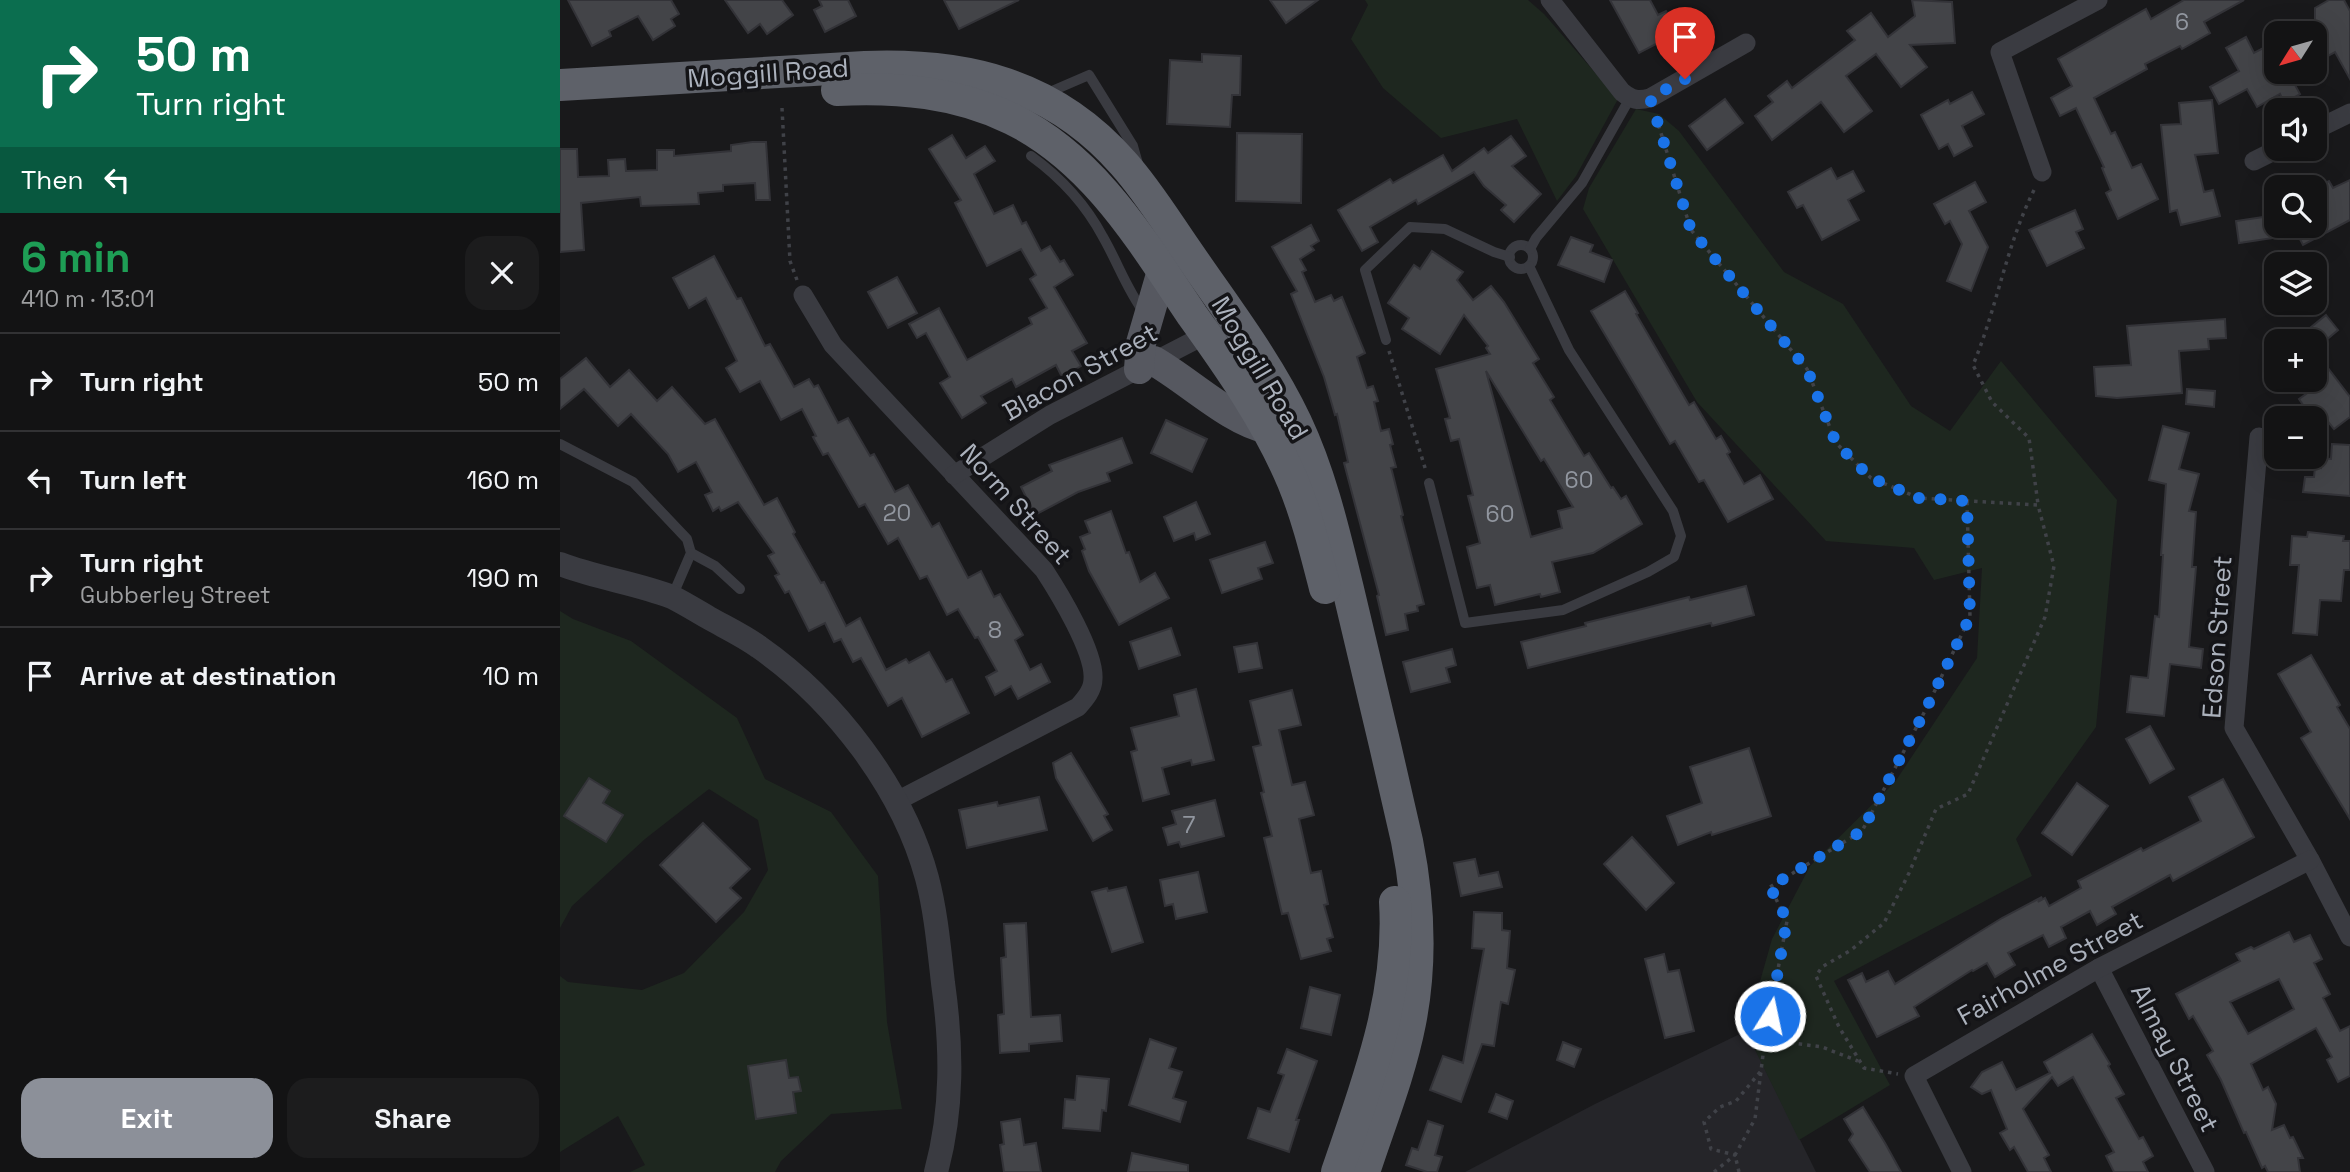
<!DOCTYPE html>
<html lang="en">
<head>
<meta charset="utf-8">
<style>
	body { margin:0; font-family:"Space Grotesk",sans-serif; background:#1c1c1d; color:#f1f3f6; height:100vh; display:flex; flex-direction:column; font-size:26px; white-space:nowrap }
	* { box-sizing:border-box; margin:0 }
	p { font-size:23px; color:#9d9ea0 }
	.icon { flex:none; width:38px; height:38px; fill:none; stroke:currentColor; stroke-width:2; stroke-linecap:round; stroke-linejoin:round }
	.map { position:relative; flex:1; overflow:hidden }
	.details { display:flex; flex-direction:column; background:#131314; width:560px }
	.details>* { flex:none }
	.guide { background:#0b6e4f; color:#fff; overflow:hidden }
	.needle { width:46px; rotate:233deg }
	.buttons { position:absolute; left:1704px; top:21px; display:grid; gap:14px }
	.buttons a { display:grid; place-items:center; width:63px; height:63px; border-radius:14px; background:#131314; box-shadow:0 7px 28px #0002,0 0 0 2px #323234; font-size:35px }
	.pin { position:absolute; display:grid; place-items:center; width:60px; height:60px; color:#fff; margin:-72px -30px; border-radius:50% 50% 50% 0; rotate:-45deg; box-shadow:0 0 7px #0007 }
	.pin .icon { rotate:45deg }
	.me { position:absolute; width:77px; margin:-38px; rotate:10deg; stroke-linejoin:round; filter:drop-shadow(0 0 5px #0008) }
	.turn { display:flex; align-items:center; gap:24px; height:147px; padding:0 21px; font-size:32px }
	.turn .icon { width:91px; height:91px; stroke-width:2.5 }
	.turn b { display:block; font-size:49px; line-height:60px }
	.then { display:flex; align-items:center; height:66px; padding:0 21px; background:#0003; gap:14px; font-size:26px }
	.round { display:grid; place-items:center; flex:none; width:74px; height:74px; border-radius:21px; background:#1c1c1d }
	.headline { display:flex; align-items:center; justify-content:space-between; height:119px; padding:0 21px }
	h1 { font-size:42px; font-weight:700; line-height:52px; color:#1e9e55 }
	.cta { display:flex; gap:14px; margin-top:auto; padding:14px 21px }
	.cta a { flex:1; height:80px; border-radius:21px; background:#8c9099; color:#fff; font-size:28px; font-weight:700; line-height:80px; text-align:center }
	.cta a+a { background:#1c1c1d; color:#f1f3f6 }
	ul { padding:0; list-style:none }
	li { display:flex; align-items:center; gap:21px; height:98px; padding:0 21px; border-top:2px solid #323234 }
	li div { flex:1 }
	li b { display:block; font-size:26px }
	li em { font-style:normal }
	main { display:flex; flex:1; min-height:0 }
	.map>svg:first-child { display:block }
	.built { fill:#252529 }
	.green { fill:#1e271f }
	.building { fill:#434448; stroke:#333338; stroke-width:2; fill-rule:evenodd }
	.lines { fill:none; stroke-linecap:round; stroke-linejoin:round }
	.path { stroke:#404248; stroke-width:3.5; stroke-dasharray:3.5 5; stroke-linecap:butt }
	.service { stroke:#3a3b41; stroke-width:10 }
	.minor { stroke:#3a3b41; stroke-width:19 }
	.tertiary { stroke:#3a3b41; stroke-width:24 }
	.primary { stroke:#565860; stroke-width:30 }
	.trunk { stroke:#5e6169; stroke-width:32 }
	.route { stroke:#1a73e8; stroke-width:12; stroke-dasharray:0 21.6 }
	.labels { text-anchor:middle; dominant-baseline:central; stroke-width:7; stroke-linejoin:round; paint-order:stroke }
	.number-label { font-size:23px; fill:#91969f }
	.street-label { font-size:26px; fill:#abb1bc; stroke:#141417 }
</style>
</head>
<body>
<main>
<section class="details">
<div class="guide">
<div class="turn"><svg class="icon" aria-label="right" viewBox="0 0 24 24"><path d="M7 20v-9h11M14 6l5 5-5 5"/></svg><div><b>50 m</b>Turn right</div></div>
<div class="then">Then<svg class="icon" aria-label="left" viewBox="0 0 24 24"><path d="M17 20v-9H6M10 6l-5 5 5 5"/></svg></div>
</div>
<div class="headline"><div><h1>6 min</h1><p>410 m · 13:01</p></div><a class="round"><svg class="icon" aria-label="close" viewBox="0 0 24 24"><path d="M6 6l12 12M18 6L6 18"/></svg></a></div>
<ul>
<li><svg class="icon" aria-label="right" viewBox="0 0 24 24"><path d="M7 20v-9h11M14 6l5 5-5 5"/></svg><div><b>Turn right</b></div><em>50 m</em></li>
<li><svg class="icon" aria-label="left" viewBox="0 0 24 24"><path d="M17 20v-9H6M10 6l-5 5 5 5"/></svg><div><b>Turn left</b></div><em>160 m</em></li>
<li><svg class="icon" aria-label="right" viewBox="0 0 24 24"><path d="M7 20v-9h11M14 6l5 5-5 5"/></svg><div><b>Turn right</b><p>Gubberley Street</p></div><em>190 m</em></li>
<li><svg class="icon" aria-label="arrive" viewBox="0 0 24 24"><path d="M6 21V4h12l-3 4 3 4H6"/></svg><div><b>Arrive at destination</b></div><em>10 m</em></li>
</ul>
<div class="cta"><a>Exit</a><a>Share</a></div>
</section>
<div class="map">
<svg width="1790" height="1172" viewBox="0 0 1790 1172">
	<rect width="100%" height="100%" fill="#19191b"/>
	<polygon class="built" points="1186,1031 1256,1172 905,1172 1035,1104"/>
	<g class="green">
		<polygon points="805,0 968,0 984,14 1058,99 1016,176 997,201 957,119 881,138 823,88 791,39 808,5"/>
		<polygon points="1076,109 1099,114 1119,131 1224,272 1283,304 1351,406 1390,431 1441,361 1557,500 1536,727 1456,839 1472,876 1274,981 1330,1085 1239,1140 1186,1031 1212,939 1250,866 1335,782 1417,658 1422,568 1374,580 1354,548 1266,541 1137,402 1023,209 1029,188"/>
		<polygon points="0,611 13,619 71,641 177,718 205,779 271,812 318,876 327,1022 342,1109 271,1114 221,1161 215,1172 70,1172 85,1165 58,1116 0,1152 0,976 8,982 82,990 124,973 184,912 208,870 198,820 149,789 85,839 12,906 0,928"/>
	</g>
	<g class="building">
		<polygon points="8,0 111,0 119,14 111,19 115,26 93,40 78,16 49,31 51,36 32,46"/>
		<polygon points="165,0 222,0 233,15 207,34 200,24 188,33"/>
		<polygon points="259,0 288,0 296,16 265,32 254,10 262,6"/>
		<polygon points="384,0 459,0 399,29"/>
		<polygon points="710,0 758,0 726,23"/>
		<polygon points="1050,0 1090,0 1098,15 1106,11 1117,33 1079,53"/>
		<polygon points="1352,0 1392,2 1395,43 1350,45 1367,67 1341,87 1316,54 1286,76 1312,111 1284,132 1261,102 1212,140 1195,116 1213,102 1208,96 1227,81 1232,88 1295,40 1287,31 1311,13 1328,37 1355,16"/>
		<polygon points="1624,0 1684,0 1644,22 1650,33 1622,49 1620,46 1585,64 1587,69 1534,98 1551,134 1555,132 1572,168 1581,164 1598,199 1558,219 1546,193 1551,190 1542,168 1544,167 1516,108 1500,116 1491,98 1512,86 1498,59 1586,9 1591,19"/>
		<polygon points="1769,0 1784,0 1790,11 1790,79 1775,52 1755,63 1755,8"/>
		<polygon points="1686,37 1694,53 1717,41 1717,72 1728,72 1740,94 1724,103 1720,94 1697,107 1687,89 1659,104 1650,87 1679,71 1666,48"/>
		<polygon points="642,54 681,56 680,95 672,95 670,127 607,124 610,60 642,62"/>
		<polygon points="1412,92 1424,114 1402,126 1412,146 1394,156 1388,144 1379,149 1361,115 1388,100 1390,104"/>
		<polygon points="1165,99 1183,123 1147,150 1129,126"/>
		<polygon points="1652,100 1658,153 1635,155 1644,192 1653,190 1660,216 1621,225 1617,210 1610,212 1601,125 1621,124 1619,103"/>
		<polygon points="677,133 742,134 741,203 676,201"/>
		<polygon points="392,135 406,158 425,146 435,161 414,174 434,214 453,205 462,224 466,222 481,251 490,246 500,262 504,260 513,275 494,287 527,343 512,351 521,366 502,377 496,365 456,387 452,379 421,396 426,403 402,418 380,383 390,377 366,333 357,338 349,324 379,308 407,360 472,324 469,318 487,308 470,279 476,275 461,249 427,266 395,203 401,200 369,149"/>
		<polygon points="951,136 966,156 952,166 981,194 954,222 941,210 946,205 924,186 914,172 858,204 856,200 810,227 818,242 802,251 778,210 830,179 833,183 883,155 892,171 924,148 928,153"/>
		<polygon points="192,142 206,142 210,200 196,200 195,183 163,185 163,191 138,193 139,204 81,206 80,197 21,203 24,250 0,252 0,149 17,149 18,177 49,176 48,160 65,159 66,171 97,170 97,150 114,150 114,156 171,151 171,145"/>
		<polygon points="1271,168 1277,179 1293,171 1304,191 1288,200 1299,220 1262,240 1243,205 1237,208 1228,192"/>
		<polygon points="1790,180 1790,220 1743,245 1733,226 1755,226 1755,207 1764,202 1756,188 1769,181 1773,188"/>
		<polygon points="1415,182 1426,202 1409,211 1428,247 1411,291 1387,281 1402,244 1390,221 1385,224 1374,204"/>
		<polygon points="1515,210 1523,229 1516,232 1524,248 1487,266 1469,230"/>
		<polygon points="1717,215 1720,237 1679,243 1676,221"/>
		<polygon points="751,225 759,241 751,246 754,250 740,259 746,270 742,272 755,302 771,295 774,301 782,297 805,353 797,357 807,388 813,386 818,401 814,402 821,431 829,429 833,444 830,445 836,467 831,468 832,471 843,515 841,516 864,604 857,606 858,611 845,614 848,630 826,635 817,596 819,595 784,463 788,462 777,414 775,415 764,377 731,294 737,291 712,247"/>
		<polygon points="1011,237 1033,245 1030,252 1052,260 1044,282 998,265"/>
		<path d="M872,251l31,21 -6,8 16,20 18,-14 13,16 35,57 -6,4 21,34 -4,3 34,56 5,-3 22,35 2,-1 8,12 5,-3 16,28 -49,29 -41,9 8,30 -19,5 -1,-3 -45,11 -5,-20 -13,3 -10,-41 13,-4 -12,-47 5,-1 -14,-56 -8,2 -6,-22 5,-1 -14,-49 54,-15 -4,-6 2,-2 -24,-31 -24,39 -38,-25 7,-11 -21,-15 26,-38 6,4zM926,371l55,90 3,-2 29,48 -15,4 4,17 -31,9z"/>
		<polygon points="154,256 177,299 181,298 205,346 210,344 234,387 249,379 254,387 258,385 278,423 288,418 310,456 314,454 335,492 348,485 372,527 379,523 408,578 421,571 434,597 440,594 463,635 455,640 470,670 481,664 490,682 458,699 451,686 435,695 426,677 437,671 418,637 415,638 398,609 387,615 367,576 360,579 338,538 328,544 305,504 299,507 268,453 263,455 253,437 256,436 242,409 221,420 200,381 180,392 166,368 177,361 146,298 129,308 113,278"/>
		<polygon points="337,277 357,313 328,328 308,292"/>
		<polygon points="1065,291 1078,313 1076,314 1129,405 1134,402 1156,439 1161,436 1170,452 1167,454 1184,484 1200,475 1213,499 1168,522 1144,480 1139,482 1115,441 1110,444 1031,311"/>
		<polygon points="1766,315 1778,330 1765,341 1734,341"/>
		<polygon points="1665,319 1666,338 1648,339 1649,349 1619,351 1622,393 1557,398 1536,396 1534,367 1571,365 1567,326"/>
		<polygon points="1755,351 1790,397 1790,417 1774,429 1758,409 1750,415 1739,399 1746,394 1735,380 1755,380"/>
		<polygon points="26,358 50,387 69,370 97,401 112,387 145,424 155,419 204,505 217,498 235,532 233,534 261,583 264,582 286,626 300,618 326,670 346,659 349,663 369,652 386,682 392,679 409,713 362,737 342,698 328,706 301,658 293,662 281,639 274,642 265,623 249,631 229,591 225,593 215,576 219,574 208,556 214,553 178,502 161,511 159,507 153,511 145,495 152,492 136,462 118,472 108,454 71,414 58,426 24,389 0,409 0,379"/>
		<polygon points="1627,389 1655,391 1654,407 1626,404"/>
		<polygon points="606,420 647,439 632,472 591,453"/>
		<polygon points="1603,426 1629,433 1619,469 1639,474 1629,511 1636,512 1632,567 1636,567 1629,647 1643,649 1641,668 1610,664 1604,716 1567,712 1571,676 1588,678 1595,616 1599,617 1603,555 1601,555 1606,484 1589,480"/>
		<polygon points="562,438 572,463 547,473 550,481 518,492 475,515 461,487 492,471 489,465"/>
		<polygon points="1772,444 1790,445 1790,496 1743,492 1745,477 1754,477 1755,467 1761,468 1761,458 1771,459"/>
		<polygon points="636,502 650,534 636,540 634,533 614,541 604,517"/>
		<polygon points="551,511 566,553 569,552 580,582 595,573 609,598 559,625 529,571 522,551 525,549 520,537 530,533 525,521"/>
		<polygon points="1748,532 1784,536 1783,541 1790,541 1790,570 1784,570 1781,601 1760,600 1757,635 1733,633 1739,565 1730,565 1732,536 1747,537"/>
		<polygon points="705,542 713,563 698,568 702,579 662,593 650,560"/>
		<polygon points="1186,586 1194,615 1152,626 1151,623 968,668 961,642 1026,626 1025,623 1074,611 1129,597 1130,600"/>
		<polygon points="611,628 620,655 579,669 570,642"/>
		<polygon points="697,643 702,668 679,672 674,647"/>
		<polygon points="892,649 896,665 886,668 890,682 851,692 843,662"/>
		<polygon points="1751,655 1780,705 1777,707 1790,729 1790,819 1741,738 1751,732 1718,674"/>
		<polygon points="636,689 654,760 632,765 631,760 602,768 609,794 583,801 571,752 577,750 571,728 619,716 614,695"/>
		<polygon points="732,690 741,725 719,730 732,785 745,782 754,815 739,819 751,873 761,871 768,904 764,905 773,937 767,939 771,951 741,959 728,913 722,914 704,838 712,836 701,793 704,792 693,747 701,745 690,701"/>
		<polygon points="1590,726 1614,769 1590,783 1566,739"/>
		<polygon points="1189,748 1211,816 1152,835 1151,832 1118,845 1107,816 1142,803 1130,767"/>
		<polygon points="511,753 548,814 544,816 552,830 533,841 496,778 493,763"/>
		<polygon points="29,778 50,791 43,803 63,815 46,842 4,816"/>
		<polygon points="1663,779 1694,837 1613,881 1610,875 1552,907 1556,914 1537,925 1530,911 1501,927 1506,938 1489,947 1483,935 1448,953 1455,965 1435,977 1427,963 1413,971 1412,970 1354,1007 1359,1016 1317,1037 1288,980 1302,973 1306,982 1328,971 1335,984 1442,918 1482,897 1478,902 1485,898 1489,906 1521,888 1518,881 1581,848 1583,851 1641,821 1629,797"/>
		<polygon points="1517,783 1548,806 1512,855 1482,833"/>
		<polygon points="479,797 487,830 407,848 399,810 437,802 438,806"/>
		<polygon points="655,800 664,836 621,847 619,842 608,845 603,828 616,824 612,811"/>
		<polygon points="143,823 190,869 170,888 181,898 156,922 100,865"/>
		<polygon points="1072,837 1114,883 1086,910 1044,864"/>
		<polygon points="915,859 919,876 938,872 942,887 901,896 894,863"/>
		<polygon points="638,872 647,912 616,919 613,904 605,906 600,880"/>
		<polygon points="566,887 583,942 552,952 532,892 547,888 548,891"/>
		<polygon points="914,912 942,913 942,930 950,931 947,968 955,970 948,1004 941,1002 934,1046 922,1044 901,1102 870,1090 883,1056 903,1063 924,949 912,948"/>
		<polygon points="466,923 471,1017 500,1015 502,1041 469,1044 469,1051 440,1053 438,1015 444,1014 441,958 446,957 444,924"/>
		<path d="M1729,932l5,10 16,-7 12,24 -8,4 16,31 -7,4 17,33 10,-5v50l-12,6 -11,-22 5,-3 -16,-29 -65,36 12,26 5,-3 8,17 -4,26 12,-5 6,13 3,-1 10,21h-5l2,14h-32l-3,-6 -3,2 -16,-36 -2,1 -23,-53 -14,-25 6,-4 -20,-35 -4,3 -13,-25 64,-33 -4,-7 15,-7 3,2zM1719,979l15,30 -46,25 -18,-32z"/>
		<polygon points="1104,954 1108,972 1119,970 1134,1031 1105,1038 1085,959"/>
		<polygon points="750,987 780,995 771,1035 741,1028"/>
		<polygon points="1532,1034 1550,1064 1548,1066 1564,1094 1556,1098 1579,1139 1583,1137 1593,1156 1583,1162 1588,1172 1554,1172 1546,1156 1554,1152 1513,1077 1498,1086 1492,1077 1463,1109 1489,1155 1484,1158 1491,1172 1468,1172 1454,1147 1450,1150 1440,1133 1447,1129 1431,1090 1422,1094 1411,1087 1422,1072 1442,1062 1456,1090 1490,1073 1484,1062"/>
		<polygon points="590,1039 616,1048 609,1068 622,1072 613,1098 626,1102 620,1122 569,1105"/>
		<polygon points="1003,1042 1021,1049 1014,1067 997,1060"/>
		<polygon points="727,1049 757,1061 736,1120 739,1120 729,1152 688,1138 698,1108 710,1112 724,1075 718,1073"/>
		<polygon points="226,1060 229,1078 238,1077 241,1091 233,1092 236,1113 196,1119 188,1066"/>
		<polygon points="517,1076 549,1079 546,1111 542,1110 540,1131 503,1128 505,1099 515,1100"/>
		<polygon points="936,1094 953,1101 947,1119 929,1112"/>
		<polygon points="1303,1107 1325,1143 1341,1172 1310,1172 1289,1140 1293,1134 1284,1119"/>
		<polygon points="460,1119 464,1145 476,1143 481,1172 444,1172 440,1145 444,1144 441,1122"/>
		<polygon points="868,1121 883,1126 875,1155 882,1157 877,1172 867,1172 846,1165 852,1148 858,1150"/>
		<polygon points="572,1153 628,1165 628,1172 568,1172"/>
	</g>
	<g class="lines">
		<g class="path">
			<polyline points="222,108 230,261 237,280"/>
			<polyline points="1096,117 1131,230 1247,369 1276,443 1311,478 1359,498 1478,505 1494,566 1485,617 1408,794 1376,809 1349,873 1324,923 1291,950 1262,967 1256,976 1279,1027 1304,1068 1338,1074"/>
			<path d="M1474,190c-28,56 -37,118 -61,175l19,37 37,36 9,66"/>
			<polyline points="829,351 866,471"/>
			<polyline points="1205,1039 1262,1047 1298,1061"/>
			<polyline points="1154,1172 1175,1155 1151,1149 1144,1122 1160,1107 1176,1101 1201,1071"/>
			<polyline points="1179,1172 1175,1155 1195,1119 1205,1039 1227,921 1210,887 1302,831 1366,709 1410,617 1407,501"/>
		</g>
		<g class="service">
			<polyline points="485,94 529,75 573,146 579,167"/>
			<path d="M471,156c29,21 55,49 72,81 15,26 24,53 42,77"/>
			<circle cx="961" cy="257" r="12"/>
			<polyline points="970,249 976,238 1022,183 1070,98"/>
			<polyline points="826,340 805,270 850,227 885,229 934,252 950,257"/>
			<polyline points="0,444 73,482 127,539 131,553 112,597"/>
			<polyline points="869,483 905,623 1003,610 1088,572 1114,557 1121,536 1113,511 1009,350 969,266"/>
			<polyline points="131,553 155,566 180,589"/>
		</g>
		<g class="minor">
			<path d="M990,0l72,92c10,8 16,9 28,6l96,-55"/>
			<polyline points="1755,130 1790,113"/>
			<polyline points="1694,161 1718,149"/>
			<polyline points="1482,172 1440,52 1538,0"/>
			<path d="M243,295l30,50 211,225c15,23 51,82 49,109 0,11 -8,20 -15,28l-181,94"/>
			<polyline points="1699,437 1674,728 1750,860 1790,937"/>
			<polyline points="394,475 490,415 674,320"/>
			<polyline points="1539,968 1645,1172"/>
			<polyline points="1402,1172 1354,1076 1539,968 1750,860"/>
		</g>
		<path class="tertiary" d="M0,564c36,14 76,19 112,33 12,6 25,14 37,21 16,9 35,18 50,29 76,53 144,142 168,231 9,34 12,70 16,105 9,64 10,126 -7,189"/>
		<g class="primary">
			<path d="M594,361c35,20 76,60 114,68"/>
			<polyline points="579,369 581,343 602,271"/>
		</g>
		<g class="trunk">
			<path d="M0,85l305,-18c101,-4 189,17 258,96 26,29 46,63 68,94 37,54 77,106 105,165 25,53 38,110 52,167 20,83 40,168 59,252 12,60 15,121 3,182 -10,51 -30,100 -46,149"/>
			<path d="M277,90c61,-3 119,2 175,29 83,41 130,122 180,196 38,53 76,107 101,167 14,34 23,71 32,106"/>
			<path d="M777,1172c30,-88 64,-175 58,-270"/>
		</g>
	</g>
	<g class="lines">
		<polyline class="route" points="1125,79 1090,98 1131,230 1247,369 1276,443 1311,478 1359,498 1407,501 1410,617 1366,709 1302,831 1210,887 1227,920 1210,1016"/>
	</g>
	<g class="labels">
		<g class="number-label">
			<text x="1622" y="22">6</text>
			<text x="1019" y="480">60</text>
			<text x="337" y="513">20</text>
			<text x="940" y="514">60</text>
			<text x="435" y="630">8</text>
			<text x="629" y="825">7</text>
		</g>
		<g class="street-label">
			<text transform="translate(208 73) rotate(-4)">Moggill Road</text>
			<text transform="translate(700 368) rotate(59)">Moggill Road</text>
			<text transform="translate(520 372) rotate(-29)">Blacon Street</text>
			<text transform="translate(456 504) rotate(48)">Norm Street</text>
			<text transform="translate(1657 637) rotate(-86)">Edson Street</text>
			<text transform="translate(1490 968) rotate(-29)">Fairholme Street</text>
			<text transform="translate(1615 1058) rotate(63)">Almay Street</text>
		</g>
	</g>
</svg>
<div class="buttons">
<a><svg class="needle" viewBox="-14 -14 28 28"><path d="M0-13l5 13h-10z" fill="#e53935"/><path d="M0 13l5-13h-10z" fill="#9d9ea0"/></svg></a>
<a><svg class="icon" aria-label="sound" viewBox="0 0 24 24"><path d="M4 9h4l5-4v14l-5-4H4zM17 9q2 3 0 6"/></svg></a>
<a><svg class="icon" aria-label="search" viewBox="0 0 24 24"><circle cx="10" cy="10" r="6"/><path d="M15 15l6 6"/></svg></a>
<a><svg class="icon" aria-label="layers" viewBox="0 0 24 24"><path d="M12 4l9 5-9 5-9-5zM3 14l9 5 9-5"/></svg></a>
<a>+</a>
<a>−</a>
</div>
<div class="pin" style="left:1125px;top:79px;background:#d93025"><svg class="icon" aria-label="arrive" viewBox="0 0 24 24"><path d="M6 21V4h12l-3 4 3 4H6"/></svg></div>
<svg class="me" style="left:1210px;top:1016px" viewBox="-20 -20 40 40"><circle r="17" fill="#1a73e8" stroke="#fff" stroke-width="3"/><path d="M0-11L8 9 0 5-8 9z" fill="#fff"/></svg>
</div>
</main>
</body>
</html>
